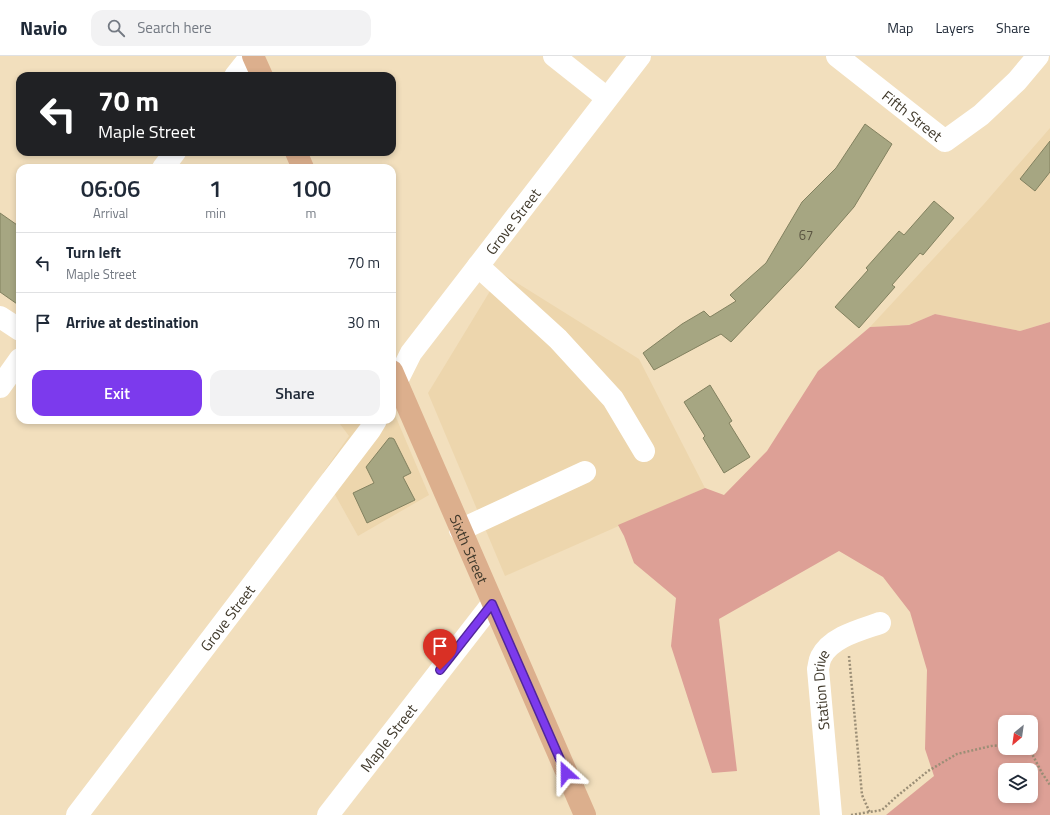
<!DOCTYPE html>
<html lang="en">
<head>
<meta charset="utf-8">
<style>
	body { margin:0; font-family:"Titillium Web",sans-serif; background:#f2f2f3; color:#1f2937; height:100vh; display:flex; flex-direction:column; font-size:15px; white-space:nowrap }
	* { box-sizing:border-box; margin:0 }
	p { font-size:13px; color:#747a83 }
	.icon { flex:none; width:22px; height:22px; fill:none; stroke:currentColor; stroke-width:2; stroke-linecap:round; stroke-linejoin:round }
	.map { position:relative; flex:1; overflow:hidden }
	.panel { position:absolute; left:16px; top:108px; width:380px; height:260px; display:flex; flex-direction:column; background:#fff; border-radius:12px; box-shadow:0 2px 6px #0003 }
	.panel>* { flex:none }
	.guide { position:absolute; left:16px; top:16px; width:380px; height:84px; border-radius:12px; box-shadow:0 2px 6px #0003; background:#202124; color:#fff; overflow:hidden }
	.needle { width:26px; rotate:209deg }
	.fabs { position:absolute; left:998px; top:659px; display:grid; gap:8px }
	.fabs a { display:grid; place-items:center; width:40px; height:40px; border-radius:8px; background:#fff; box-shadow:0 2px 6px #0003; font-size:20px }
	.pin { position:absolute; display:grid; place-items:center; width:34px; height:34px; color:#fff; margin:-41px -17px; border-radius:50% 50% 50% 0; rotate:-45deg; box-shadow:0 0 4px #0007 }
	.pin .icon { rotate:45deg }
	.me { position:absolute; width:44px; margin:-22px; rotate:336deg; stroke-linejoin:round; filter:drop-shadow(0 0 3px #0008) }
	.turn { display:flex; align-items:center; gap:14px; height:84px; padding:0 16px; font-size:18px }
	.turn .icon { width:52px; height:52px; stroke-width:2.5 }
	.turn b { display:block; font-size:28px; line-height:34px }
	.eta { display:flex; justify-content:space-evenly; align-items:center; height:68px; text-align:center }
	.eta b { font-size:24px; font-weight:600; line-height:28px }
	.action { display:flex; gap:8px; margin-top:auto; padding:8px 16px }
	.action a { flex:1; height:46px; border-radius:12px; background:#7c3aed; color:#fff; font-size:16px; font-weight:600; line-height:46px; text-align:center }
	.action a+a { background:#f2f2f3; color:#1f2937 }
	ul { padding:0; list-style:none }
	li { display:flex; align-items:center; gap:12px; height:60px; padding:0 16px; border-top:1px solid #e0e1e3 }
	li div { flex:1 }
	li b { display:block; font-size:15px }
	li em { font-style:normal }
	header { display:flex; align-items:center; gap:24px; box-sizing:border-box; height:56px; padding:0 20px; background:#fff; border-bottom:1px solid #e0e1e3 }
	header strong { font-size:19px }
	nav { display:flex; gap:22px; margin-inline-start:auto; font-size:14px }
	.search { width:280px; height:36px; background:#f2f2f3; display:flex; align-items:center; gap:10px; box-sizing:border-box; padding:0 14px; border-radius:12px; color:#747a83; font-size:15px }
	.map>svg:first-child { display:block }
	.built { fill:#edd6ad }
	.forest { fill:#dda096; fill-rule:evenodd }
	.building { fill:#a6a682; stroke:#82815f }
	.lines { fill:none; stroke-linecap:round; stroke-linejoin:round }
	.path { stroke:#9b8e76; stroke-width:2.5; stroke-dasharray:2 2; stroke-linecap:butt }
	.minor { stroke:#fff; stroke-width:22 }
	.major { stroke:#dcaf8d; stroke-width:22 }
	.route-casing { stroke:#51269a; stroke-width:10 }
	.route { stroke:#7c3aed; stroke-width:7 }
	.labels { text-anchor:middle; dominant-baseline:central; stroke-width:3.5; stroke-linejoin:round; paint-order:stroke }
	.number-label { font-size:13px; fill:#5a5441 }
	.street-label { font-size:15px; fill:#40392b; stroke:#fff }
</style>
</head>
<body>
<header>
<strong>Navio</strong>
<div class="search"><svg class="icon" aria-label="search" viewBox="0 0 24 24"><circle cx="10" cy="10" r="6"/><path d="M15 15l6 6"/></svg>Search here</div>
<nav><a>Map</a><a>Layers</a><a>Share</a></nav>
</header>
<div class="map">
<svg width="1050" height="759" viewBox="0 0 1050 759">
	<rect width="100%" height="100%" fill="#f2dfbd"/>
	<g class="built">
		<polygon points="1050,72 1050,266 1020,275 935,258 909,269 870,271 984,148"/>
		<polygon points="501,217 639,303 705,432 505,520 428,337"/>
		<polygon points="392,352 429,439 358,480 323,417 349,380 337,364 392,364"/>
	</g>
	<path class="forest" d="M935,258l85,17 30,-9v493h-164l48,-39 -9,-27 2,-79 -17,-58 -27,-35 -44,-26 -120,68 18,152 -25,2 -41,-127 5,-48 -42,-35 -10,-27 -6,-11 87,-37 19,7 43,-44 51,-80 52,-44 39,-2zM1005,666h26v26h-26zM1005,714h26v26h-26z"/>
	<g class="building">
		<polygon points="865,68 892,88 854,151 801,212 731,286 721,278 654,314 643,297 682,268 704,255 710,261 736,245 730,239 766,207 802,146 836,112"/>
		<polygon points="1050,85 1050,116 1035,135 1020,123"/>
		<polygon points="934,145 954,162 923,199 920,197 892,229 895,231 859,272 835,251 868,214 866,212 899,175 904,179"/>
		<polygon points="0,157 20,171 20,250 0,236"/>
		<polygon points="710,329 732,365 729,367 750,401 724,417 703,382 705,380 684,346"/>
		<polygon points="389,382 392,382 394,383 411,417 403,421 415,444 367,467 353,437 374,427 366,411"/>
	</g>
	<g class="lines">
		<g class="path">
			<polyline points="849,600 862,739 870,757"/>
			<polyline points="1029,692 1042,717 1050,729"/>
			<polyline points="851,759 882,754 896,741 928,715 957,698 991,690 1005,689"/>
		</g>
		<g class="minor">
			<polyline points="554,0 607,42"/>
			<path id="s1" d="M837,0l108,85 36,-26 36,-34 21,-25"/>
			<polyline points="235,20 251,0"/>
			<polyline points="163,112 175,96"/>
			<polyline points="478,210 558,283 613,343 644,395"/>
			<polyline points="0,261 20,274"/>
			<polyline points="0,331 20,303"/>
			<path id="s2" d="M392,335l19,-38 229,-297"/>
			<polyline points="460,474 585,416"/>
			<path id="s3" d="M77,759l293,-385 6,-10"/>
			<path id="s4" d="M328,759l164,-211"/>
			<path id="s5" d="M831,759l-13,-146c1,-4 1,-8 3,-12 10,-20 39,-27 59,-34"/>
		</g>
		<g class="major">
			<polyline points="253,0 262,20"/>
			<polyline points="296,96 303,112"/>
			<path id="s6" d="M392,315l193,444"/>
		</g>
	</g>
	<g class="lines">
		<defs>
			<polyline id="route" points="440,614 492,548 566,717"/>
		</defs>
		<use href="#route" class="route-casing"/>
		<use href="#route" class="route"/>
	</g>
	<g class="labels">
		<g class="number-label">
			<text x="806" y="179">67</text>
		</g>
		<g class="street-label">
			<text stroke="none"><textPath href="#s1" startOffset="96">Fifth Street</textPath></text>
			<text stroke="none"><textPath href="#s2" startOffset="209">Grove Street</textPath></text>
			<text stroke="none"><textPath href="#s6" startOffset="194">Sixth Street</textPath></text>
			<text stroke="none"><textPath href="#s3" startOffset="248">Grove Street</textPath></text>
			<text stroke="none"><textPath href="#s5" startOffset="126">Station Drive</textPath></text>
			<text stroke="none"><textPath href="#s4" startOffset="98">Maple Street</textPath></text>
		</g>
	</g>
</svg>
<div class="fabs">
<a><svg class="needle" viewBox="-14 -14 28 28"><path d="M0-13l5 13h-10z" fill="#e53935"/><path d="M0 13l5-13h-10z" fill="#747a83"/></svg></a>
<a><svg class="icon" aria-label="layers" viewBox="0 0 24 24"><path d="M12 4l9 5-9 5-9-5zM3 14l9 5 9-5"/></svg></a>
</div>
<div class="pin" style="left:440px;top:614px;background:#d93025"><svg class="icon" aria-label="arrive" viewBox="0 0 24 24"><path d="M6 21V4h12l-3 4 3 4H6"/></svg></div>
<svg class="me" style="left:566px;top:717px" viewBox="-20 -20 40 40"><path d="M0-17L14 15 0 8-14 15z" fill="#7c3aed" stroke="#fff" stroke-width="4"/></svg>
<div class="guide">
<div class="turn"><svg class="icon" aria-label="left" viewBox="0 0 24 24"><path d="M17 20v-9H6M10 6l-5 5 5 5"/></svg><div><b>70 m</b>Maple Street</div></div>
</div>
<section class="panel">
<div class="eta">
<div><b>06:06</b><p>Arrival</p></div>
<div><b>1</b><p>min</p></div>
<div><b>100</b><p>m</p></div>
</div>
<ul>
<li><svg class="icon" aria-label="left" viewBox="0 0 24 24"><path d="M17 20v-9H6M10 6l-5 5 5 5"/></svg><div><b>Turn left</b><p>Maple Street</p></div><em>70 m</em></li>
<li><svg class="icon" aria-label="arrive" viewBox="0 0 24 24"><path d="M6 21V4h12l-3 4 3 4H6"/></svg><div><b>Arrive at destination</b></div><em>30 m</em></li>
</ul>
<div class="action"><a>Exit</a><a>Share</a></div>
</section>
</div>
</body>
</html>
